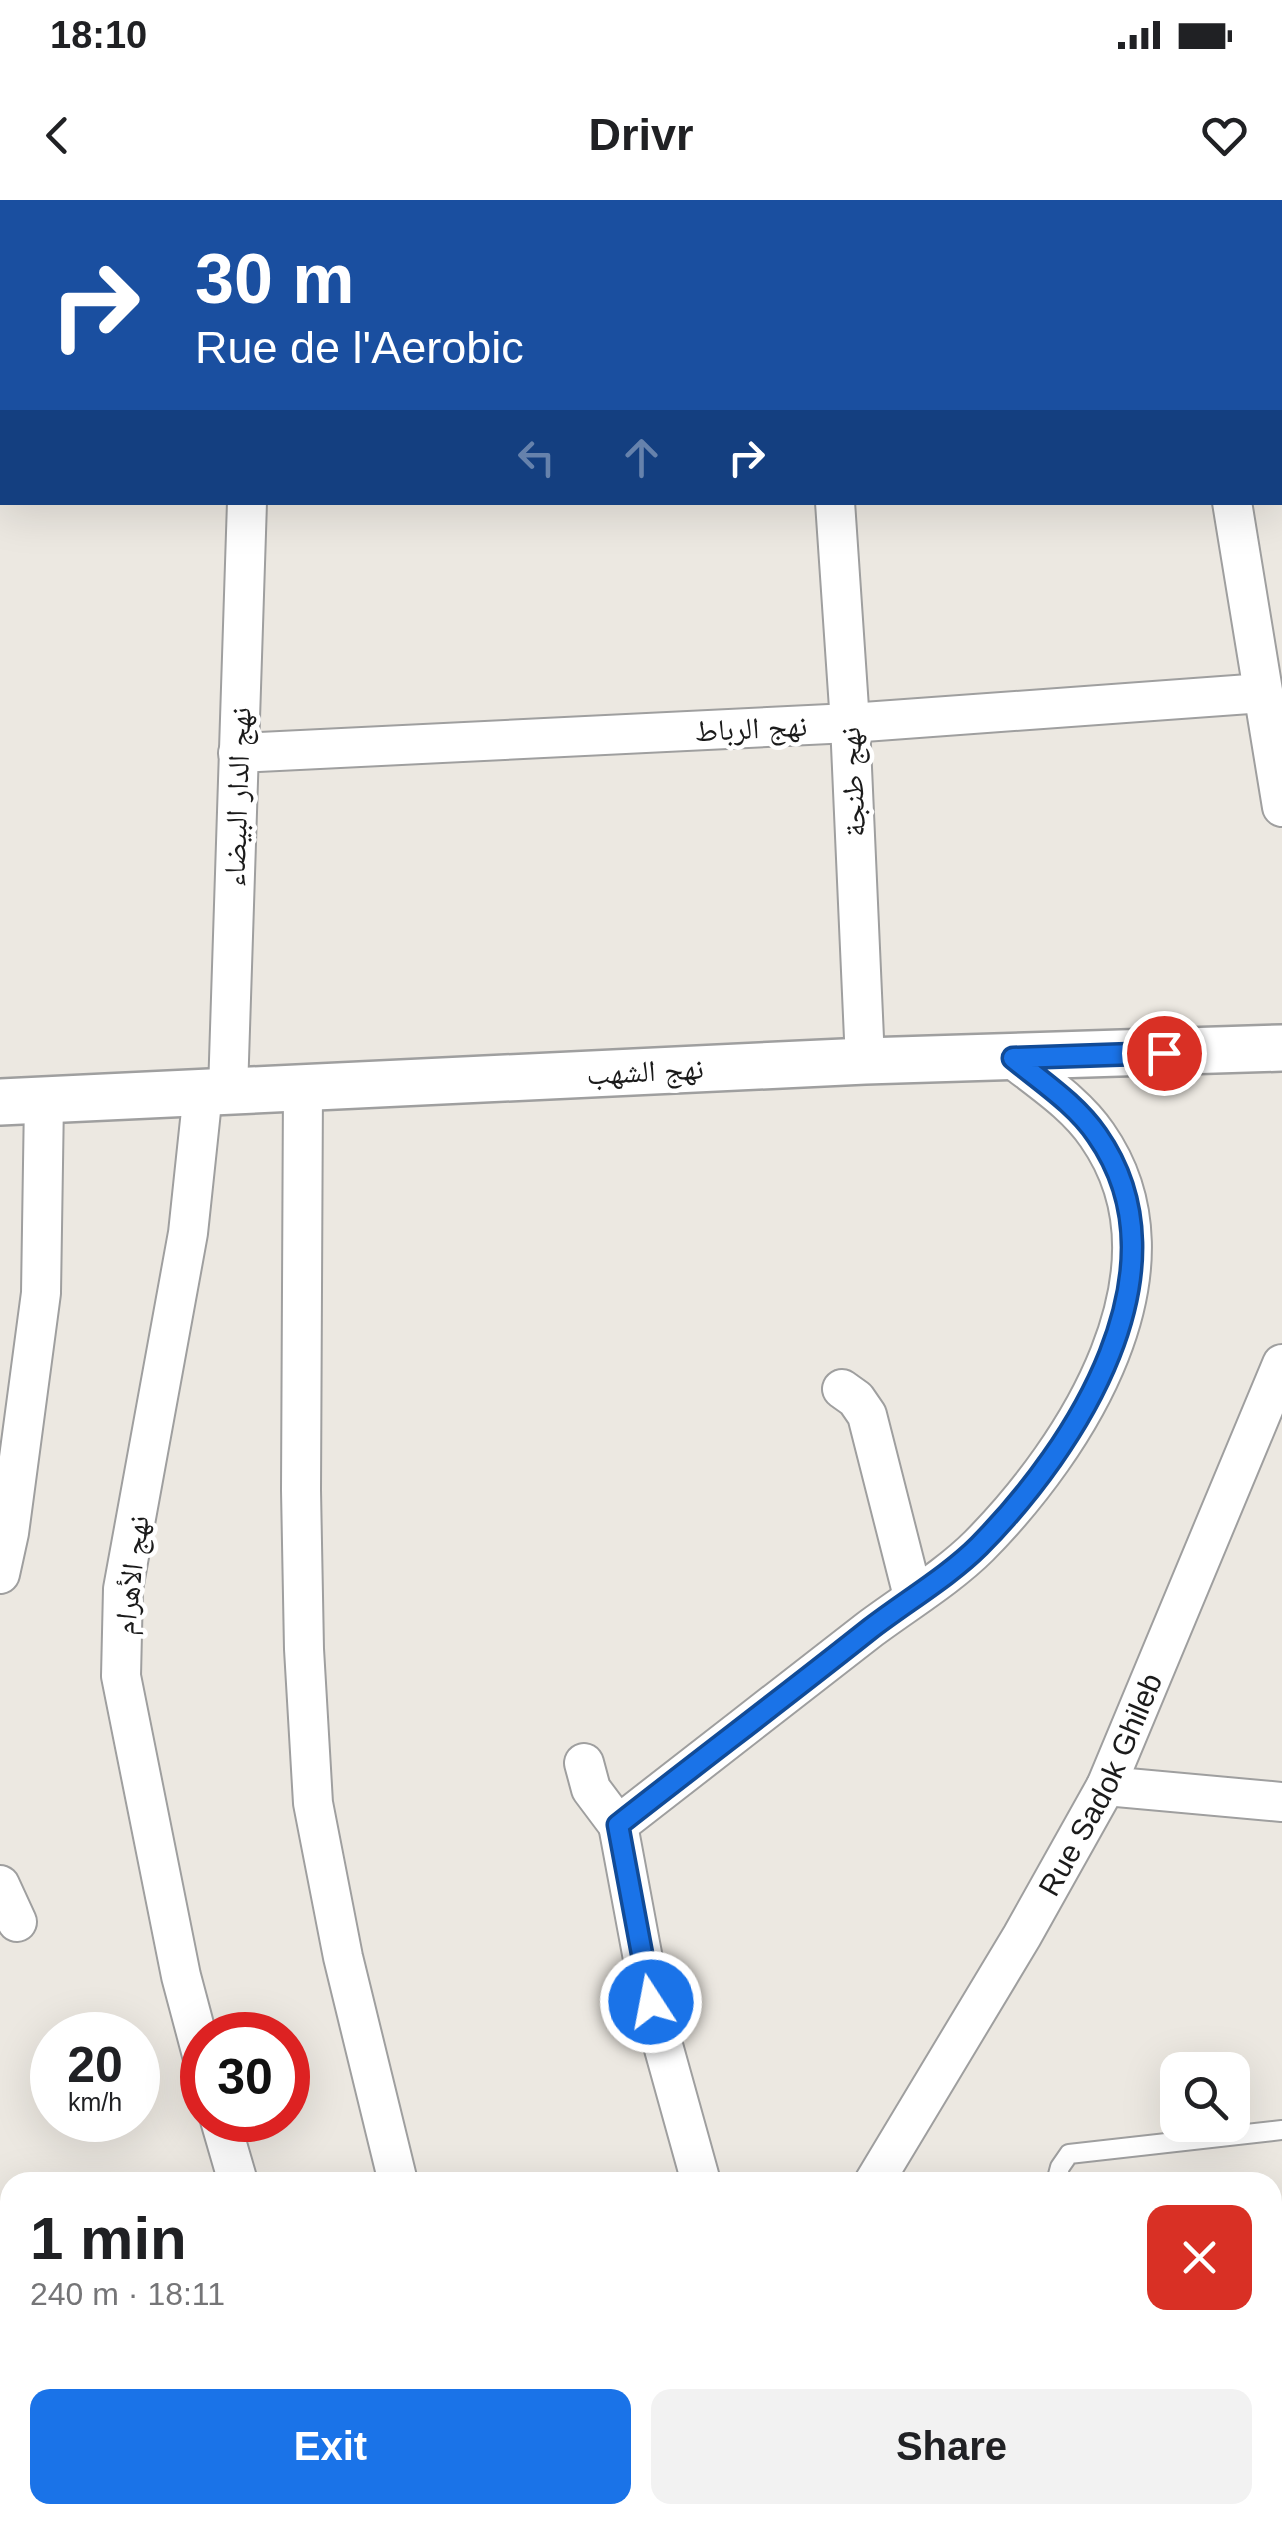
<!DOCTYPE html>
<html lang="en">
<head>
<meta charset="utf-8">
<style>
	body { margin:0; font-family:Arial,"Noto Naskh Arabic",sans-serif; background:#f2f2f2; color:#202124; height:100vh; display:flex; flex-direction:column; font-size:38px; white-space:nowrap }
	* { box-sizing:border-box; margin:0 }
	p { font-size:32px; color:#757577 }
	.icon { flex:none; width:55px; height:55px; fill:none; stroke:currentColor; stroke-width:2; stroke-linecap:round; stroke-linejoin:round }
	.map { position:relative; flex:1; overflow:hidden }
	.drawer { position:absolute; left:0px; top:1972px; width:1282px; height:352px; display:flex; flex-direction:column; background:#fff; border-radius:30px 30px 0 0; box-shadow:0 10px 40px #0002 }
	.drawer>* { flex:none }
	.banner { position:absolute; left:0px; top:0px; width:1282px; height:305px; box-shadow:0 10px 40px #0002; background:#1a4fa0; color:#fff; overflow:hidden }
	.buttons { position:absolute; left:1160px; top:1852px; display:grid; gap:20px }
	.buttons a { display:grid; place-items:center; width:90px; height:90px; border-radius:20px; background:#fff; box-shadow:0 10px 40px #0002; font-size:50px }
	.speed { position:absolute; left:30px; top:1812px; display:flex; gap:20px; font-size:50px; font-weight:700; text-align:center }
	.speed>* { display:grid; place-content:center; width:130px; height:130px; border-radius:50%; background:#fff; box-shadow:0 10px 40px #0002; line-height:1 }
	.speed small { font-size:25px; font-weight:400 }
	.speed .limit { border:15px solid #d22; background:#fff; color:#111 }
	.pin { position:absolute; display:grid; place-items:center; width:85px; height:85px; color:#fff; margin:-42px; border:5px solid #fff; border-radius:50%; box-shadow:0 2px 10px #0007 }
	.me { position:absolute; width:110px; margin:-55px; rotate:349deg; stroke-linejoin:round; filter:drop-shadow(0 0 8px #0008) }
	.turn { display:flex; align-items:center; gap:35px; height:210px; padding:0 30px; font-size:45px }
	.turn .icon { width:130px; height:130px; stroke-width:2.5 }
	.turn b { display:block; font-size:70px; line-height:85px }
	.lanes { display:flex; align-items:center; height:95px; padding:0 30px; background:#0003; justify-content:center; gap:50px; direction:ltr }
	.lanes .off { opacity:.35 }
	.round { display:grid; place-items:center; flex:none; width:105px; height:105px; border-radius:20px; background:#f2f2f2 }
	.summary { display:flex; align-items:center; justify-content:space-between; height:170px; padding:0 30px }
	h1 { font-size:60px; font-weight:800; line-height:75px }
	.cta { display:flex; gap:20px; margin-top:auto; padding:20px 30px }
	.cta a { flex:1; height:115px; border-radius:20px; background:#1a73e8; color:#fff; font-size:40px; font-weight:800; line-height:115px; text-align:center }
	.cta a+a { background:#f2f2f2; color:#202124 }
	.status { display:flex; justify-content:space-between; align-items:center; height:70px; padding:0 50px; background:#fff; direction:ltr }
	.status svg { height:28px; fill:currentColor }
	header { display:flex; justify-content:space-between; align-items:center; height:130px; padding:0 30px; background:#fff; font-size:45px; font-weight:800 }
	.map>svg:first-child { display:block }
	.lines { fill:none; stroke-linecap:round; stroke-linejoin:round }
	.service-casing { stroke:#9f9f9f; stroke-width:22 }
	.minor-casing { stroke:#9f9f9f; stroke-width:42 }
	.tertiary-casing { stroke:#9f9f9f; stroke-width:50 }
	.secondary-casing { stroke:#65690b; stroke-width:58 }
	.service { stroke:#fff; stroke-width:18 }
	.minor { stroke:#fff; stroke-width:38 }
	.tertiary { stroke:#fff; stroke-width:45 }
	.secondary { stroke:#f5f3b7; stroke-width:52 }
	.route-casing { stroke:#114b97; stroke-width:25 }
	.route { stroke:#1a73e8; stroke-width:18 }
	.labels { text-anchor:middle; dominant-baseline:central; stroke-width:9; stroke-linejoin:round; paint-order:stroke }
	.street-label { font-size:30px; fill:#1b1b1b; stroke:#fff }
</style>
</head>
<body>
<div class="status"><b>18:10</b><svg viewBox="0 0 49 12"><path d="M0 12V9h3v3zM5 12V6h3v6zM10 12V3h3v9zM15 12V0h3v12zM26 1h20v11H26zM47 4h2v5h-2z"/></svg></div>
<header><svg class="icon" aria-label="back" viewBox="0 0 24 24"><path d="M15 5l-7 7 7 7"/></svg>Drivr<svg class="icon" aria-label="heart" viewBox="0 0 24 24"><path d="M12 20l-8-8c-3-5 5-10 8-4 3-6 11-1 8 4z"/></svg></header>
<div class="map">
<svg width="1282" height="2324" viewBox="0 0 1282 2324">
	<rect width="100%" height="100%" fill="#ece8e1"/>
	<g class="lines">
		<defs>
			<polyline id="service" points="1056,1982 1060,1967 1069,1954 1282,1930"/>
			<g id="minor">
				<polyline points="815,0 815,2"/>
				<polyline points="1194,0 1194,2"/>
				<polyline points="261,2 261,0"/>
				<polyline points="0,273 2,273"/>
				<polyline points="835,302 850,523 865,861"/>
				<polyline points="1232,302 1282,607"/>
				<polyline points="238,553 850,523 1263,493"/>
				<polyline points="303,887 301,1290 304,1449 313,1603 343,1757 398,1982"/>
				<polyline points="228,891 247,302"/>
				<polyline points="842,1189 856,1199 867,1215 913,1396"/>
				<polyline points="0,1374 9,1333 41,1093 44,900"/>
				<polyline points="584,1563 591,1589 618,1625"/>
				<polyline points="1106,1586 1282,1602"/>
				<polyline points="0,1685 17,1722"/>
				<polyline points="202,1855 181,1776 121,1476 123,1389 188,1033 203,892"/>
				<polyline points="220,1920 238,1982"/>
				<path d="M701,1982l-50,-180 -33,-177c84,-65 168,-131 252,-196 35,-26 79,-53 109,-83 97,-98 212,-277 118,-411 -21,-31 -55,-53 -84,-76"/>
				<path id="s1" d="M874,1982l148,-246 84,-150 176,-422"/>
				<polyline points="325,2315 327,2324"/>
				<polyline points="511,2315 514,2324"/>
				<polyline points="718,2315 721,2324"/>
				<polyline points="667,2324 672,2315"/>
			</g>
			<polyline id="tertiary" points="0,902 865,861 1282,848"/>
			<g id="secondary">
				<polyline points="0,2080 10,2098"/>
				<polyline points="0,2177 10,2196"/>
				<polyline points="74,2315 79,2324"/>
				<polyline points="126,2315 131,2324"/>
			</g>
		</defs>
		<use href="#service" class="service-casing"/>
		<use href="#minor" class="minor-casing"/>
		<use href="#tertiary" class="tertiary-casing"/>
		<use href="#secondary" class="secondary-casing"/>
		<use href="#service" class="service"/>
		<use href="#minor" class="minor"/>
		<use href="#tertiary" class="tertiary"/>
		<use href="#secondary" class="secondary"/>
	</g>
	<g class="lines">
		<defs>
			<path id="route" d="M651,1802l-33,-177c84,-66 169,-130 252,-196 35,-27 79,-53 109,-83 97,-98 212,-277 118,-411 -21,-31 -55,-53 -84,-77l151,-5"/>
		</defs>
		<use href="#route" class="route-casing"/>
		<use href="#route" class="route"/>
	</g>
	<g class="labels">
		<g class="street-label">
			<text transform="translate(751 528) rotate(-3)">نهج الرباط</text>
			<text transform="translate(852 582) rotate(-93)">نهج طنجة</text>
			<text transform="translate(237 597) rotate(-88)">نهج الدار البيضاء</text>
			<text transform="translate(645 871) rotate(-3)">نهج الشهب</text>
			<text transform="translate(131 1375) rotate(-83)">نهج الأهرام</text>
			<text stroke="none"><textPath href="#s1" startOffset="458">Rue Sadok Ghileb</textPath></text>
		</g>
	</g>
</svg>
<div class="buttons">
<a><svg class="icon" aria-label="search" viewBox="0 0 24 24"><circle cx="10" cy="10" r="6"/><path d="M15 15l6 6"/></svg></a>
</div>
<div class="speed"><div>20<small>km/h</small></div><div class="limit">30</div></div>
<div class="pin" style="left:1164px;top:853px;background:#d93025"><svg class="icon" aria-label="arrive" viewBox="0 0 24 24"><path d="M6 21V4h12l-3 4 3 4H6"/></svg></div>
<svg class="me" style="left:651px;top:1802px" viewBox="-20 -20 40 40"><circle r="17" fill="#1a73e8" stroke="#fff" stroke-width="3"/><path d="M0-11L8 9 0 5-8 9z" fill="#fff"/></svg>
<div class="banner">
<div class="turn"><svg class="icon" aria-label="right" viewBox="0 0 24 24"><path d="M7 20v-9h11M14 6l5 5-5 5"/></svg><div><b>30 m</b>Rue de l'Aerobic</div></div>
<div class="lanes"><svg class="icon off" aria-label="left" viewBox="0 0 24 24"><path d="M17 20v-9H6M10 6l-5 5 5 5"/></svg><svg class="icon off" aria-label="ahead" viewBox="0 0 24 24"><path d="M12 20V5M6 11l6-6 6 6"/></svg><svg class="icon" aria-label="right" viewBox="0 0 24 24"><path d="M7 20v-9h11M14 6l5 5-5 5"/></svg></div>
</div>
<section class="drawer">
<div class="summary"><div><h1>1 min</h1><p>240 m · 18:11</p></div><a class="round" style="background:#d93025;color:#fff"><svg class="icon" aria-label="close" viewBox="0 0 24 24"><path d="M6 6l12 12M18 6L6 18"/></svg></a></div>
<div class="cta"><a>Exit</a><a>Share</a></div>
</section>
</div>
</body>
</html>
